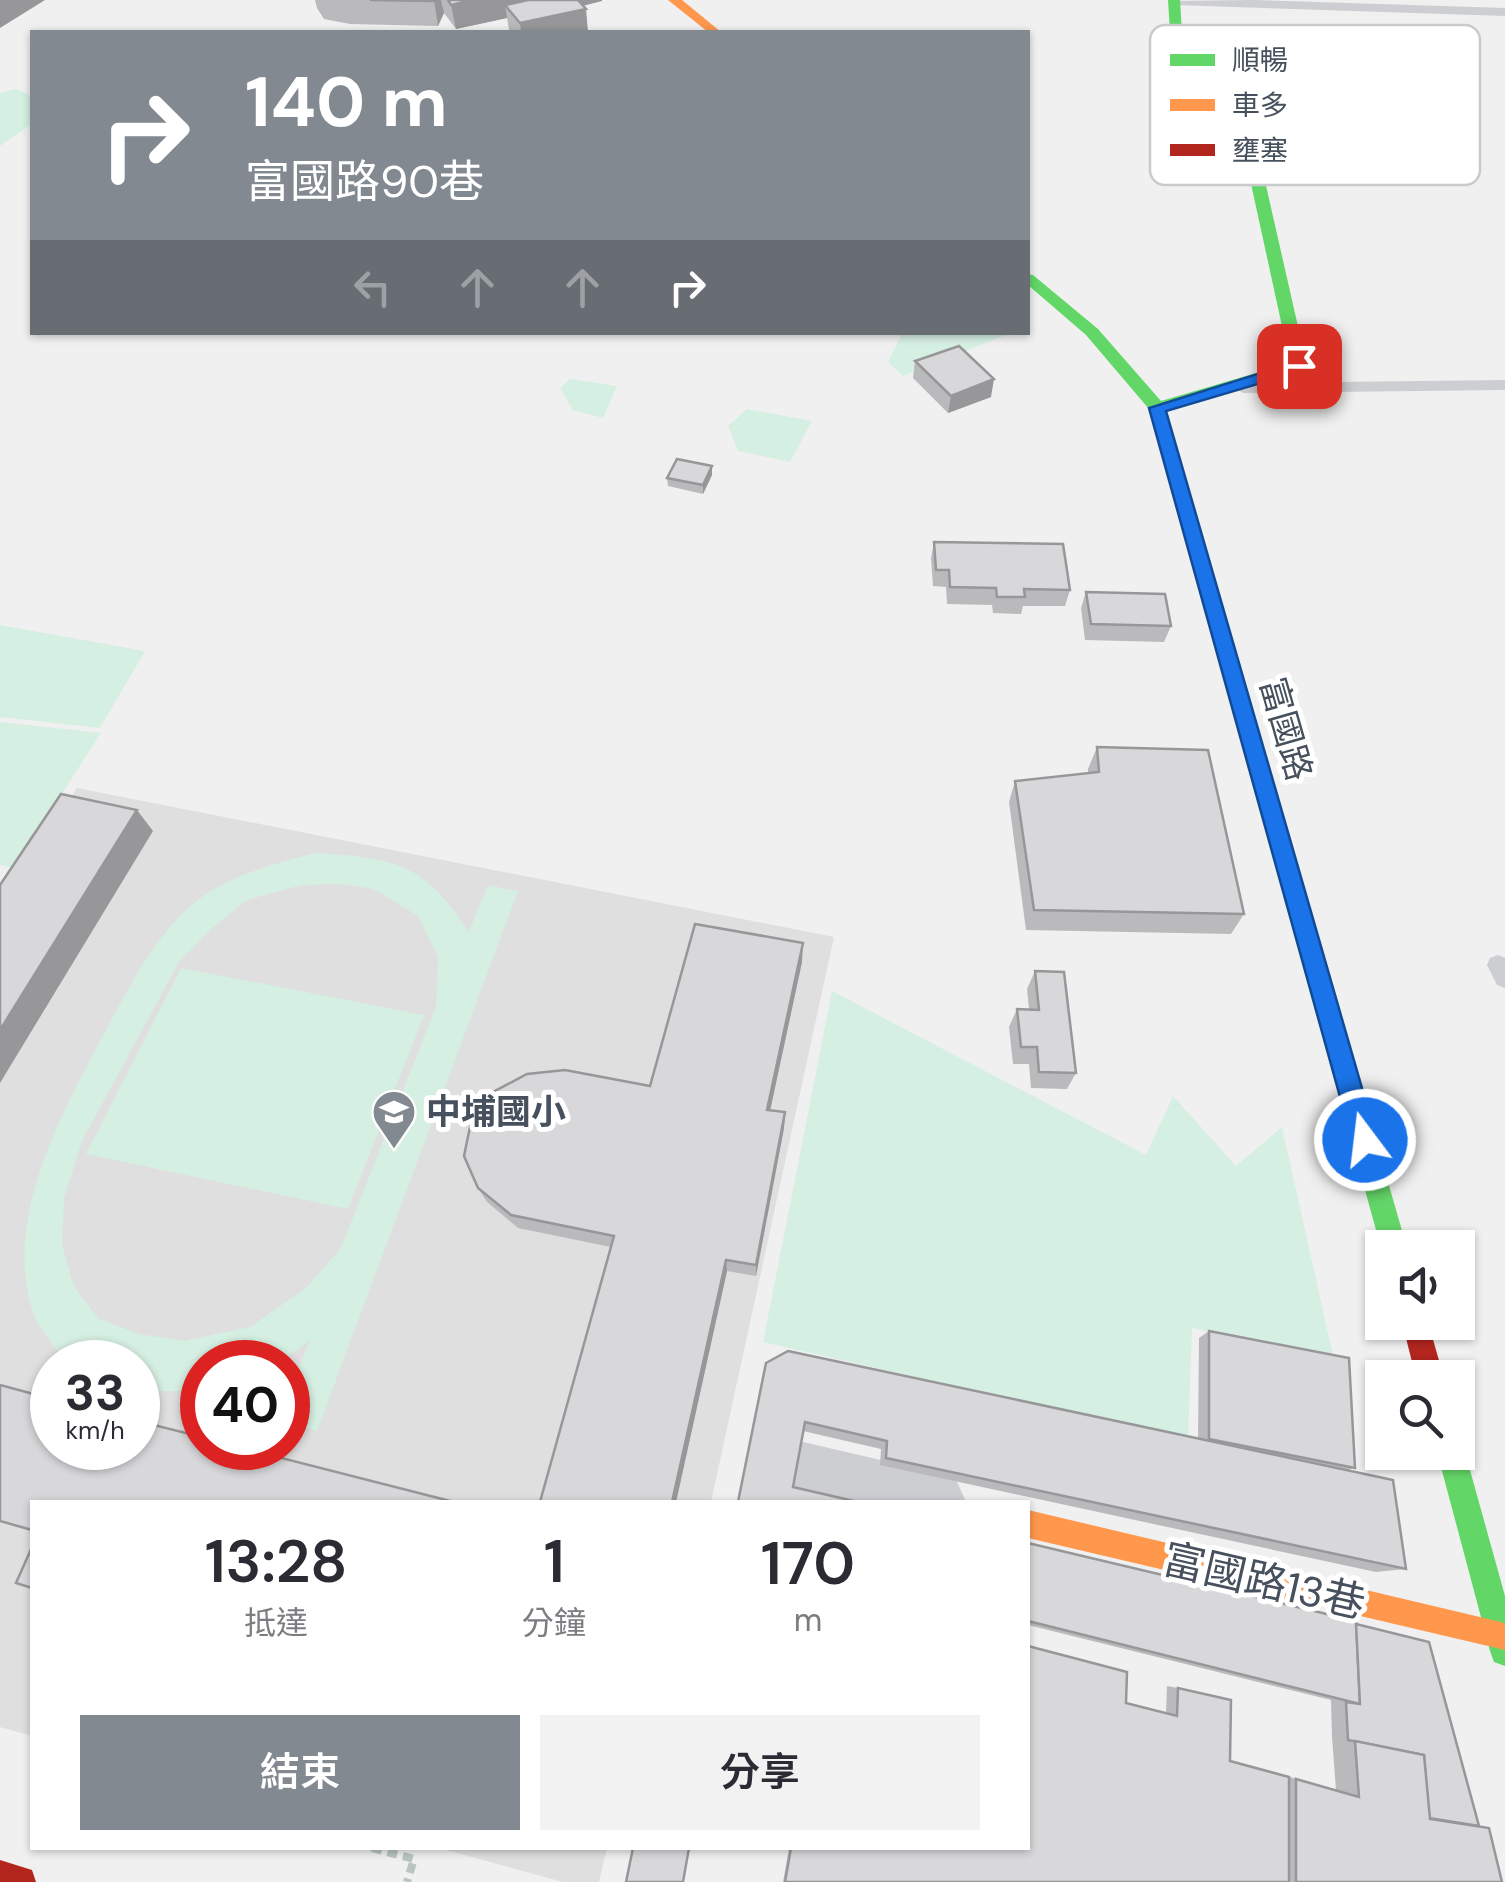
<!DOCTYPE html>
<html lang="zh-TW">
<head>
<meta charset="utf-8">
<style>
	body { margin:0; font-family:"DM Sans","Noto Sans TC",sans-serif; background:#f2f2f3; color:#2b2b33; height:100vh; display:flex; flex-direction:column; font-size:38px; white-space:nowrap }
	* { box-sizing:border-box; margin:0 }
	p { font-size:32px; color:#7c7c81 }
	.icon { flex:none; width:55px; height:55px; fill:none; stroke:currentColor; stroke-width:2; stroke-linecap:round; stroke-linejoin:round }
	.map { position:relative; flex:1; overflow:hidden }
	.details { position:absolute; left:30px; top:1500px; width:1000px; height:350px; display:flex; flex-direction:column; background:#fff; border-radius:0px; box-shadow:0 2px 8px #0004 }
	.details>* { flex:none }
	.guide { position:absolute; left:30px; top:30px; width:1000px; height:305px; border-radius:0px; box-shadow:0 2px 8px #0004; background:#828990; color:#fff; overflow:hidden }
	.controls { position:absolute; left:1365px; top:1230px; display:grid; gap:20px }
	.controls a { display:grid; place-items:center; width:110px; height:110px; border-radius:0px; background:#fff; box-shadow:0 2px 8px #0004; font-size:50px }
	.speed { position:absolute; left:30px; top:1340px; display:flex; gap:20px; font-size:50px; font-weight:700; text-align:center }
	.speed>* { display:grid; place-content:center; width:130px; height:130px; border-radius:50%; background:#fff; box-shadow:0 2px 8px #0004; line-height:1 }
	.speed small { font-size:25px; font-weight:400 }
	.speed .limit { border:15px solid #d22; background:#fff; color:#111 }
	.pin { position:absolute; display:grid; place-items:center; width:85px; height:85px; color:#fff; margin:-42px; border-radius:20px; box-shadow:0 5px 15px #0006 }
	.me { position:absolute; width:110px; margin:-55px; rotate:345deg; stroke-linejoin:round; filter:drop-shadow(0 0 8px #0008) }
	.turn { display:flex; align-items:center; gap:35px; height:210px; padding:0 50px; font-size:45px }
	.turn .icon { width:130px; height:130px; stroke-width:2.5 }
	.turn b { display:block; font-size:70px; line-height:85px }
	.lanes { display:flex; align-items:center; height:95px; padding:0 50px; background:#0003; justify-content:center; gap:50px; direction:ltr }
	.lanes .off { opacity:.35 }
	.eta { display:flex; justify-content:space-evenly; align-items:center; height:170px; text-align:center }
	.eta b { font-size:60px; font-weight:600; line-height:70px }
	.action { display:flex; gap:20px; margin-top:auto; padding:20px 50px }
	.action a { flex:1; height:115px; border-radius:0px; background:#828990; color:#fff; font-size:40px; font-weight:600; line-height:115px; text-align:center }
	.action a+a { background:#f2f2f3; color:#2b2b33 }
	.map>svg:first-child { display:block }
	.education { fill:#dfdfe0; fill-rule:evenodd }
	.green { fill:#d5efe2; fill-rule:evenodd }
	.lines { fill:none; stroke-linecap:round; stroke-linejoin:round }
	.path { stroke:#b9c5c2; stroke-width:8; stroke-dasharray:10 6; stroke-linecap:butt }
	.lane { fill:#ccced1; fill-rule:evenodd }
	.street { fill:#ccced1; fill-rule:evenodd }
	.fast { fill:#63d668; fill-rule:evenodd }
	.slow { fill:#ff974d; fill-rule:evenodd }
	.jam { fill:#b3261e; fill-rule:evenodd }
	.wall { fill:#bababc }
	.shaded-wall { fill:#979799 }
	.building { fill:#d8d8db; stroke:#979799; stroke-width:2.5 }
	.route { fill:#1a73e8; stroke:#114b97; stroke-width:2.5 }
	.labels { text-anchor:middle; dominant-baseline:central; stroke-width:10; stroke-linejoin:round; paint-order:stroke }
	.street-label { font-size:35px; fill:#47515d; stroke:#fff }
	.poi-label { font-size:35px; font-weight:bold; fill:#47515d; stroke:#fff; text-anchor:start }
	.near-street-label { font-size:42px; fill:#47515d; stroke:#fff }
	.key { fill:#fff; stroke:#c8cbce; stroke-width:2.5 }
	.key-label { font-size:28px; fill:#47515d }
</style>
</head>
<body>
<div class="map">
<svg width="1505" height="1882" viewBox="0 0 1505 1882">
	<rect width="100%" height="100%" fill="#f1f0f0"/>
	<g class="education">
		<path d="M77,788l757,149 -123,565h-679v234l-32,-9v-820zM52,1362h86v86h-86zM202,1362h86v86h-86z"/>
		<polygon points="439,1848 607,1848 599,1882 563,1882"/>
	</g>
	<g class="green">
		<polygon points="15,89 32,96 32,124 0,146 0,93"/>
		<polygon points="902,333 1011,333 903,376 888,362"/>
		<polygon points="570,379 617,386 603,418 573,410 560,388"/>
		<polygon points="747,409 812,421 790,462 738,451 728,426"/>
		<polygon points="0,625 145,651 100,728 0,717"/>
		<polygon points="0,722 101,733 14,868 0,865"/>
		<path d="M316,853c80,5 108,10 153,79l19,-47 30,6 -201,540 -29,-8v-30l22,-53 -30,22h-78v29h-64v-29c-19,0 -52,7 -68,-2 -16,-8 -24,-26 -34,-40 -36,-89 20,-197 62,-275 26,-47 48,-96 87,-134 36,-34 84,-46 131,-58zM342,884l32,5 44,27 20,41 -2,50 -95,241 -35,40 -56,39 -66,14 -45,-7 -40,-15 -25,-32 -12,-42 2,-47 18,-57 97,-179 33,-34 35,-28 55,-15z"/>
		<polygon points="181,968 424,1015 348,1209 86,1154"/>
		<polygon points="832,991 1146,1155 1173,1096 1236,1166 1282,1127 1333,1356 1192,1328 1188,1440 763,1342"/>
	</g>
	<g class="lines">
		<polyline class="path" points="372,1848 414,1859 407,1882"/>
		<g class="lane">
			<polygon points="1254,0 1505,8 1505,16 1174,5 1168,1"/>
			<polygon points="1505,380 1505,390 1243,393 1235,388 1243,383"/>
			<polygon points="1498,955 1505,958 1505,988 1497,985 1487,965 1490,958"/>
		</g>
		<polygon class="street" points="803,1442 937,1473 957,1482 966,1502 820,1502 783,1490 775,1470 783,1450"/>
		<g class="fast">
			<polygon points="1168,0 1180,0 1183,49 1199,78 1257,146 1307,366 1166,411 1407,1248 1382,1248 1382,1251 1381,1248 1149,409 1086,335 1028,285 1028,274 1033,275 1098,329 1161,401 1290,363 1243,147 1188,82 1171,49"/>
			<polygon points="1458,1441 1465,1452 1505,1596 1505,1666 1494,1662 1490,1651 1437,1452 1458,1452"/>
		</g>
		<g class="slow">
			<polygon points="668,0 682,0 721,32 708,32"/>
			<polygon points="1028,1510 1501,1622 1505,1624 1505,1650 1028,1538"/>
		</g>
		<g class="jam">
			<polygon points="1402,1322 1428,1322 1444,1378 1416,1378"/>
			<polygon points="0,1860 32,1870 36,1882 0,1882"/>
		</g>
	</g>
	<g class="wall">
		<polygon points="315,0 602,0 583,6 588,32 603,32 511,32 509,30 507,18 456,29 444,13 438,26 350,24 324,19 317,8"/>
		<polygon points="915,361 991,397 948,413 913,378"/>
		<polygon points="712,475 703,494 668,486 667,478"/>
		<polygon points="934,542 1070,590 1065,606 1023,606 1021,614 993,613 992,605 947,604 946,587 933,586 931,558"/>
		<polygon points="1086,592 1171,626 1164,642 1085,640 1081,608"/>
		<polygon points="1097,747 1244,914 1231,934 1026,930 1009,802 1015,781 1088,773 1088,769"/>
		<polygon points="802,962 770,1110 785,1112 784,1128 756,1276 727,1271 676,1502 540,1502 611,1247 518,1228 487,1202 478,1188 650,1086"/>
		<polygon points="1035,971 1076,1073 1067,1089 1031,1088 1029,1064 1013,1064 1009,1027 1017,1009 1029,1009 1027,989"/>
		<polygon points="1209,1331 1355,1468 1348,1470 1406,1569 1376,1572 880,1465 881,1449 803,1431 738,1502 766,1363 1198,1438 1199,1338"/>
		<polygon points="1028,1543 1356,1624 1479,1826 1489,1828 1502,1882 783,1882 789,1848 1028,1848 1126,1703 1166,1713 1167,1686 1178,1688 1230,1760 1336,1790 1332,1737 1335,1737 1332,1737 1331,1700 1028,1625"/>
	</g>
	<g class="shaded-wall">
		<polygon points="0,0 45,0 0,28"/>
		<polygon points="434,0 441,0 444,13 438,26"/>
		<polygon points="473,0 557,0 505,5 507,18 456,29 451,5"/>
		<polygon points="569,0 602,0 602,1 570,9"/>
		<polygon points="586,9 588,32 521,32 520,23"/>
		<polygon points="994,379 991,397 948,413 951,396"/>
		<polygon points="712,466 712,475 703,494 703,485"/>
		<polygon points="137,810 153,831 0,1083 0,1030"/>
		<polygon points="803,943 802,962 767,1125 767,1110"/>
		<polygon points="785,1112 784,1128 756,1276 756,1265"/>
		<polygon points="726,1260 727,1271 676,1502 672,1502"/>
	</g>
	<g class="building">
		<polygon points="370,0 434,0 433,1"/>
		<polygon points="448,0 473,0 451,5"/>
		<polygon points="528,0 578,0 586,9 520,23 505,5"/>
		<polygon points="959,346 994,379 951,396 915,361"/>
		<polygon points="677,459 712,466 703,485 667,478"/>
		<polygon points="934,542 1063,544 1070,590 1024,589 1025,597 997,597 996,588 950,587 949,570 936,570"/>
		<polygon points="1086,592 1165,594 1171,626 1091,624"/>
		<polygon points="1097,747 1208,750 1244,914 1034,910 1015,781 1099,772"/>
		<polygon points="61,794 137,810 0,1030 0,885"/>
		<polygon points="695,924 803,943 767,1110 785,1112 756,1265 726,1260 672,1502 540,1502 614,1236 511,1215 478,1188 464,1156 471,1122 493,1092 527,1074 565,1070 650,1086"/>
		<polygon points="1035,971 1064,972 1076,1073 1039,1072 1037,1047 1021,1047 1017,1009 1039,1010"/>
		<polygon points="1209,1331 1349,1358 1355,1468 1209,1439"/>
		<polygon points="788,1351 1393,1480 1406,1569 886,1458 887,1441 805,1422 793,1487 858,1502 738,1502 766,1363"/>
		<polygon points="0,1385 52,1399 52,1448 138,1448 138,1421 202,1437 202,1448 242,1448 454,1502 32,1502 32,1530 0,1521"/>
		<polygon points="1028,1543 1356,1621 1360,1704 1028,1621"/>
		<polygon points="32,1547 32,1588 16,1583"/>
		<polygon points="1356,1624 1429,1642 1479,1826 1429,1818 1424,1755 1348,1740 1346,1702 1360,1704"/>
		<polygon points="1028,1646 1127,1672 1126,1703 1177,1716 1178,1688 1231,1700 1230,1761 1289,1777 1289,1882 785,1882 791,1848 1028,1848"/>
		<polygon points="1355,1741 1424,1755 1430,1819 1489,1828 1502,1882 1296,1882 1296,1779 1359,1797"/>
		<polygon points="633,1848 689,1848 683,1882 626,1882"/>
	</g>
	<polygon class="route" points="1299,361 1307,366 1305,370 1166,411 1377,1140 1374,1149 1365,1152 1356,1149 1352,1140 1149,408"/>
	<defs>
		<symbol id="school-pin" viewBox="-11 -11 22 30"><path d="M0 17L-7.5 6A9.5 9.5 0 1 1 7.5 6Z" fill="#828990" stroke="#fff"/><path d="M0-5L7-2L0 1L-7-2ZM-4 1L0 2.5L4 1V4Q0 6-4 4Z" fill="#fff"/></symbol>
	</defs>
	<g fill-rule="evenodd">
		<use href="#school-pin" x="369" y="1087" width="50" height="68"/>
	</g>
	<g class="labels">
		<g class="street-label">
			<text transform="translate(1286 729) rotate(74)">富國路</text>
		</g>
		<g class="poi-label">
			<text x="426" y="1112">中埔國小</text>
		</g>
		<g class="near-street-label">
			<text transform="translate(1264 1581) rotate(13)">富國路13巷</text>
		</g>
	</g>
	<rect x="1150" y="25" width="330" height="160" rx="15" class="key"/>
	<rect x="1170" y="54" width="45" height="12" fill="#63d668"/>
	<rect x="1170" y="99" width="45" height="12" fill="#ff974d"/>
	<rect x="1170" y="144" width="45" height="12" fill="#b3261e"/>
	<g class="key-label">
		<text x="1232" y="70">順暢</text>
		<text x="1232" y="115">車多</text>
		<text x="1232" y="160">壅塞</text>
	</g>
</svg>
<div class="controls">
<a><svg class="icon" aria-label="sound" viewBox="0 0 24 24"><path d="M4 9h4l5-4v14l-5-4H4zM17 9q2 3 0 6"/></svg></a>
<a><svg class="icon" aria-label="search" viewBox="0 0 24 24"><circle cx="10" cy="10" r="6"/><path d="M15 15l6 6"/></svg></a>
</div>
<div class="speed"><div>33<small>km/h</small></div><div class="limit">40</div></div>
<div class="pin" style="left:1299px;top:366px;background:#d93025"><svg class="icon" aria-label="arrive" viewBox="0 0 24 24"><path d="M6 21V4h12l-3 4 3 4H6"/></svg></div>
<svg class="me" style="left:1365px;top:1140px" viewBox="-20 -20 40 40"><circle r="17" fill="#1a73e8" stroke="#fff" stroke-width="3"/><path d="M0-11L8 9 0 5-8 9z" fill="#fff"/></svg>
<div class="guide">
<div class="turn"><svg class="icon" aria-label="right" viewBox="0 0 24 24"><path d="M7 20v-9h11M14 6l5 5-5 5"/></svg><div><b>140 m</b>富國路90巷</div></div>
<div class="lanes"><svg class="icon off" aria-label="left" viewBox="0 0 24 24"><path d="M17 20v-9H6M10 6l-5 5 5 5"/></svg><svg class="icon off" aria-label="ahead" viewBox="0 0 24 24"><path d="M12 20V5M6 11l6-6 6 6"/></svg><svg class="icon off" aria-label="ahead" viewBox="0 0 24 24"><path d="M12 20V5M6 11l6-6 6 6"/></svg><svg class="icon" aria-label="right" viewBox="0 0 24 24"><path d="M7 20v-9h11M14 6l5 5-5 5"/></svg></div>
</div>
<section class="details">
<div class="eta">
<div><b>13:28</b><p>抵達</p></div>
<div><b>1</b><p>分鐘</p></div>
<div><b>170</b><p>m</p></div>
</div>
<div class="action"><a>結束</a><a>分享</a></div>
</section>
</div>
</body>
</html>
